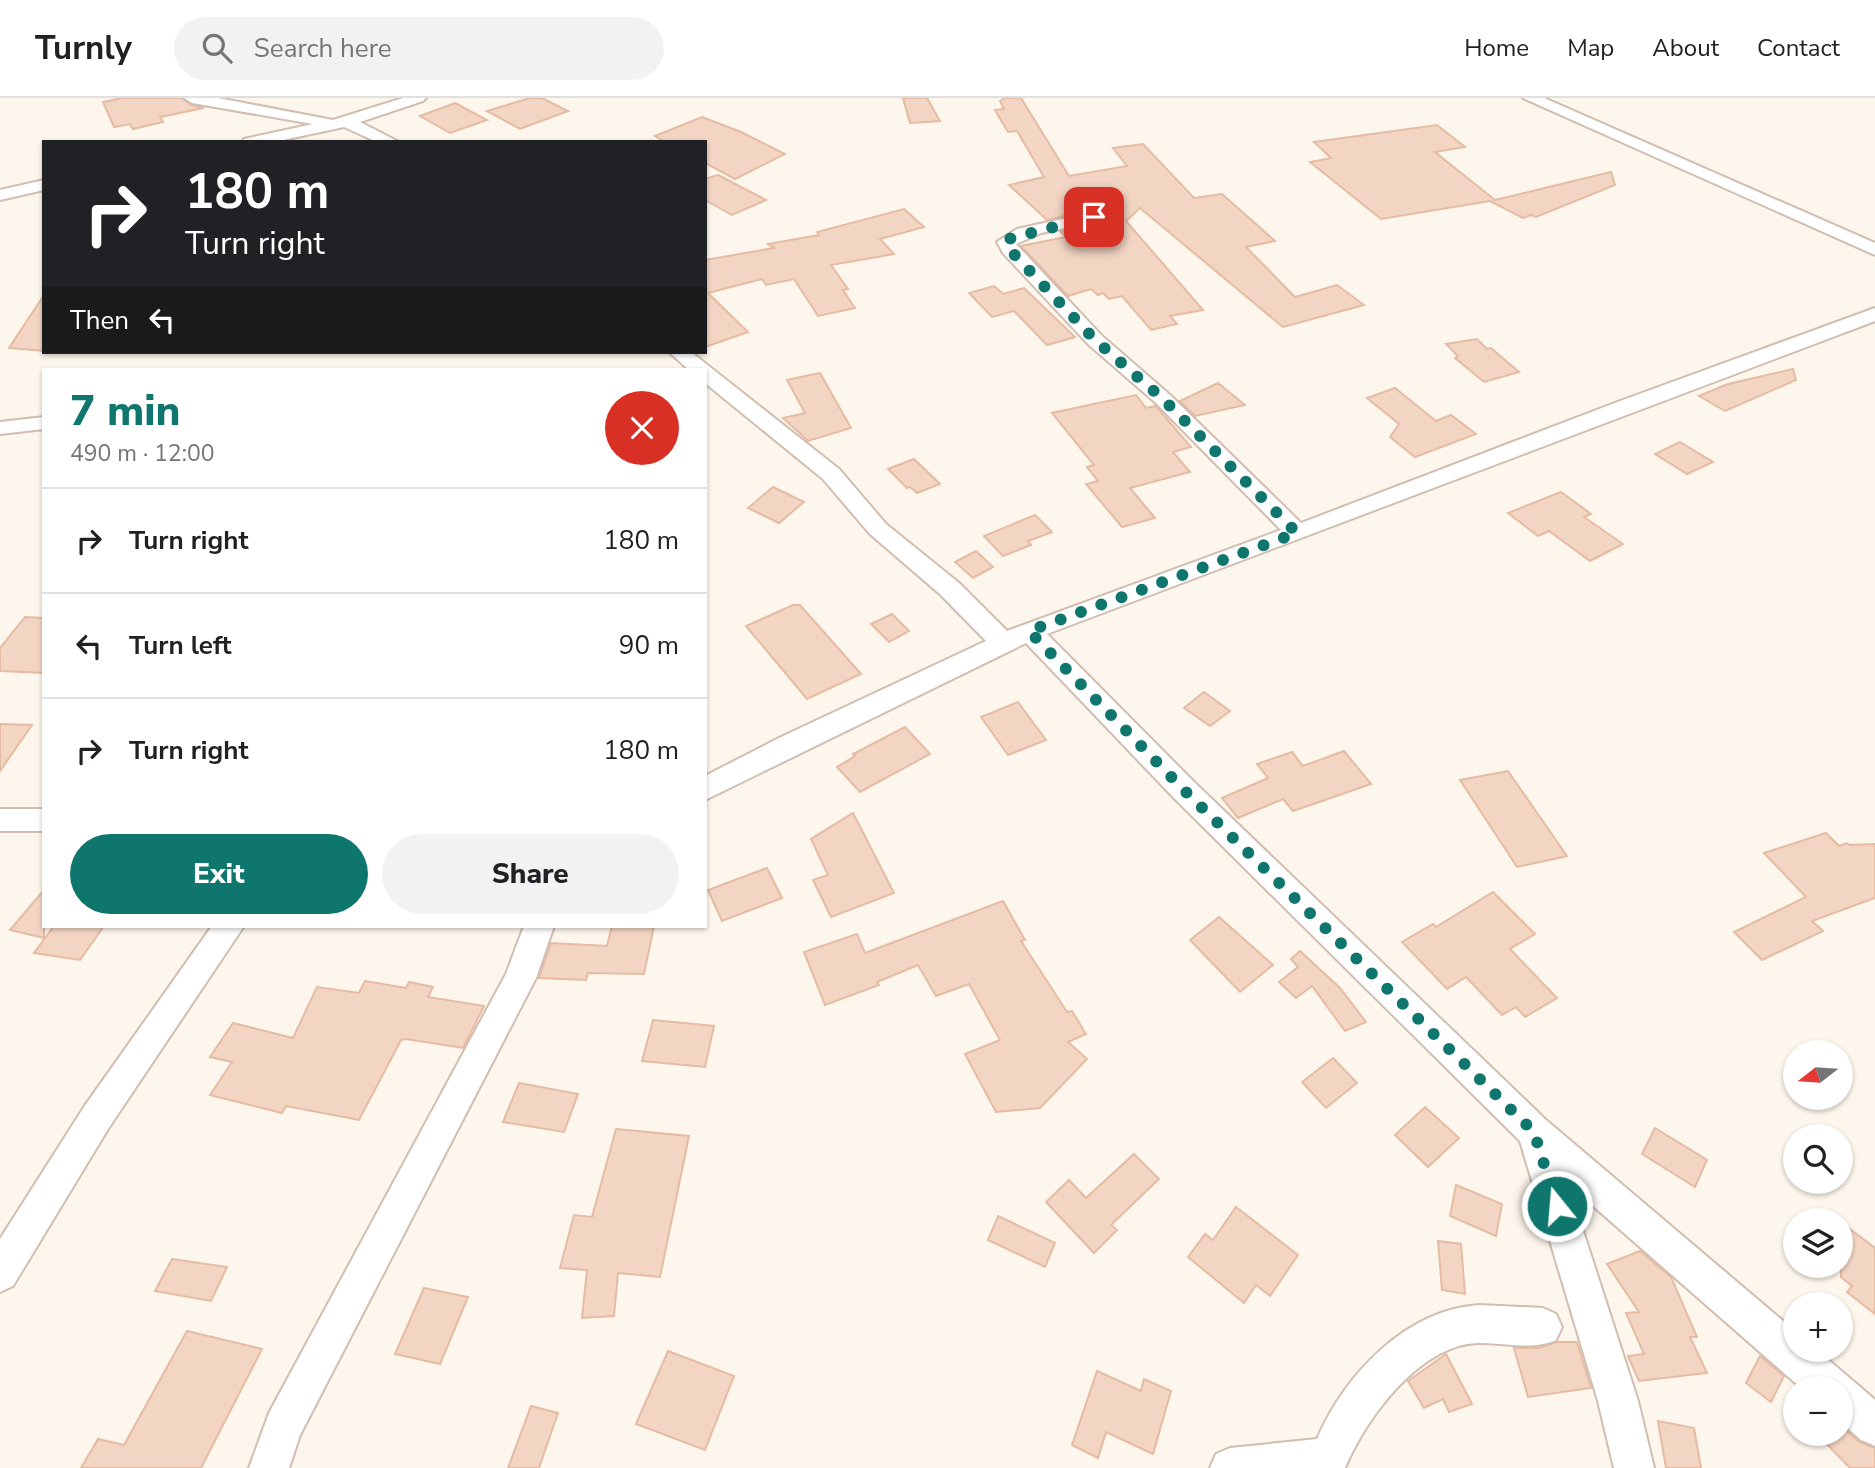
<!DOCTYPE html>
<html lang="en">
<head>
<meta charset="utf-8">
<style>
	body { margin:0; font-family:"Nunito Sans",sans-serif; background:#f2f2f2; color:#202124; height:100vh; display:flex; flex-direction:column; font-size:26px; white-space:nowrap }
	* { box-sizing:border-box; margin:0 }
	p { font-size:23px; color:#757577 }
	.icon { flex:none; width:38px; height:38px; fill:none; stroke:currentColor; stroke-width:2; stroke-linecap:round; stroke-linejoin:round }
	.map { position:relative; flex:1; overflow:hidden }
	.side { position:absolute; left:42px; top:270px; width:665px; height:560px; display:flex; flex-direction:column; background:#fff; border-radius:0px; box-shadow:0 2px 5px #0004 }
	.side>* { flex:none }
	.guide { position:absolute; left:42px; top:42px; width:665px; height:214px; border-radius:0px; box-shadow:0 2px 5px #0004; background:#202124; color:#fff; overflow:hidden }
	.needle { width:46px; rotate:253deg }
	.fabs { position:absolute; left:1783px; top:942px; display:grid; gap:14px }
	.fabs a { display:grid; place-items:center; width:70px; height:70px; border-radius:50%; background:#fff; box-shadow:0 2px 5px #0004; font-size:35px }
	.pin { position:absolute; display:grid; place-items:center; width:60px; height:60px; color:#fff; margin:-30px; border-radius:14px; box-shadow:0 4px 10px #0006 }
	.me { position:absolute; width:77px; margin:-38px; rotate:343deg; stroke-linejoin:round; filter:drop-shadow(0 0 5px #0008) }
	.turn { display:flex; align-items:center; gap:24px; height:147px; padding:0 28px; font-size:32px }
	.turn .icon { width:91px; height:91px; stroke-width:2.5 }
	.turn b { display:block; font-size:49px; line-height:60px }
	.then { display:flex; align-items:center; height:66px; padding:0 28px; background:#0003; gap:14px; font-size:26px }
	.round { display:grid; place-items:center; flex:none; width:74px; height:74px; border-radius:37px; background:#f2f2f2 }
	.head { display:flex; align-items:center; justify-content:space-between; height:119px; padding:0 28px }
	h1 { font-size:42px; font-weight:800; line-height:52px; color:#0f766e }
	.cta { display:flex; gap:14px; margin-top:auto; padding:14px 28px }
	.cta a { flex:1; height:80px; border-radius:42px; background:#0f766e; color:#fff; font-size:28px; font-weight:800; line-height:80px; text-align:center }
	.cta a+a { background:#f2f2f2; color:#202124 }
	ul { padding:0; list-style:none }
	li { display:flex; align-items:center; gap:21px; height:105px; padding:0 28px; border-top:2px solid #e0e0e0 }
	li div { flex:1 }
	li b { display:block; font-size:26px }
	li em { font-style:normal }
	header { display:flex; align-items:center; gap:42px; box-sizing:border-box; height:98px; padding:0 35px; background:#fff; border-bottom:2px solid #e0e0e0 }
	header strong { font-size:33px }
	nav { display:flex; gap:38px; margin-inline-start:auto; font-size:24px }
	.search { width:490px; height:63px; background:#f2f2f2; display:flex; align-items:center; gap:18px; box-sizing:border-box; padding:0 24px; border-radius:38px; color:#757577; font-size:26px }
	.map>svg:first-child { display:block }
	.building { fill:#f3d5c3; stroke:#e6bba3; stroke-width:2 }
	.lines { fill:none; stroke-linecap:round; stroke-linejoin:round }
	.minor-casing { stroke:#d1beb0; stroke-width:4 }
	.minor { fill:#fff; fill-rule:evenodd }
	.route { stroke:#0f766e; stroke-width:12; stroke-dasharray:0 21.6 }
</style>
</head>
<body>
<header>
<strong>Turnly</strong>
<div class="search"><svg class="icon" aria-label="search" viewBox="0 0 24 24"><circle cx="10" cy="10" r="6"/><path d="M15 15l6 6"/></svg>Search here</div>
<nav><a>Home</a><a>Map</a><a>About</a><a>Contact</a></nav>
</header>
<div class="map">
<svg width="1875" height="1370" viewBox="0 0 1875 1370">
	<rect width="100%" height="100%" fill="#fdf6ec"/>
	<g class="building">
		<polygon points="122,0 182,0 191,7 204,10 160,19 163,24 133,31 130,26 114,29 103,4"/>
		<polygon points="530,0 542,0 568,13 520,31 487,13"/>
		<polygon points="903,0 927,0 940,23 910,25"/>
		<polygon points="1005,0 1021,0 1069,78 1127,68 1113,50 1143,46 1194,100 1222,96 1275,143 1246,149 1295,199 1337,187 1364,207 1283,229 1140,110 1126,123 1203,212 1170,218 1177,226 1151,232 1122,198 1109,201 1103,195 1098,197 1091,191 1068,198 1021,148 1066,139 1061,134 1101,126 1106,119 1102,113 1093,111 1047,122 1009,87 1044,79 1017,33 1008,34 995,12 1004,11 1000,3"/>
		<polygon points="455,5 487,22 450,35 420,18"/>
		<polygon points="702,19 741,34 785,56 735,81 705,65 705,44 665,44 655,38"/>
		<polygon points="1437,27 1465,49 1435,54 1495,102 1611,74 1615,87 1536,119 1531,117 1523,120 1490,103 1381,121 1310,64 1331,60 1314,44"/>
		<polygon points="718,77 766,102 732,117 705,102 705,81"/>
		<polygon points="904,111 924,129 880,141 894,156 831,167 848,191 843,192 855,210 818,218 794,181 766,187 762,181 708,195 748,234 705,249 705,162 774,150 768,146 819,137 817,134"/>
		<polygon points="994,188 1003,196 1024,190 1075,239 1047,247 1014,213 992,219 969,195"/>
		<polygon points="44,197 44,253 9,250"/>
		<polygon points="1477,241 1487,251 1491,250 1519,274 1484,284 1455,260 1458,258 1446,246"/>
		<polygon points="1793,271 1796,282 1725,313 1699,298 1728,286"/>
		<polygon points="820,275 851,330 808,343 783,320 805,315 787,282"/>
		<polygon points="1218,285 1245,307 1195,318 1180,303"/>
		<polygon points="1395,290 1436,323 1451,317 1476,336 1415,359 1390,339 1399,326 1367,300"/>
		<polygon points="1136,297 1146,310 1155,308 1160,313 1191,349 1173,354 1190,374 1130,390 1155,420 1122,429 1086,386 1098,383 1087,369 1094,367 1052,315"/>
		<polygon points="1680,344 1713,364 1687,376 1655,356"/>
		<polygon points="914,361 940,386 917,395 910,389 907,390 888,371"/>
		<polygon points="773,389 804,404 779,425 748,410"/>
		<polygon points="1561,394 1591,416 1584,419 1623,446 1590,463 1549,433 1538,438 1508,415"/>
		<polygon points="1035,417 1052,434 1028,443 1031,447 1003,458 984,438"/>
		<polygon points="976,453 993,469 973,480 955,464"/>
		<polygon points="793,507 800,507 861,576 807,601 746,528"/>
		<polygon points="892,516 909,533 889,544 871,526"/>
		<polygon points="25,519 44,520 44,575 0,573 0,550"/>
		<polygon points="1204,594 1230,613 1210,628 1184,610"/>
		<polygon points="1018,604 1046,642 1008,657 981,619"/>
		<polygon points="0,626 32,627 0,673"/>
		<polygon points="905,629 930,656 860,694 837,669 855,658 853,656"/>
		<polygon points="1344,653 1371,686 1293,713 1283,701 1238,720 1222,700 1268,680 1257,666 1292,654 1303,668"/>
		<polygon points="1508,673 1567,758 1517,769 1460,682"/>
		<polygon points="853,715 894,795 831,819 813,782 828,777 811,741"/>
		<polygon points="1826,735 1839,748 1847,745 1850,747 1875,746 1875,800 1812,823 1823,833 1762,862 1734,834 1806,799 1764,755"/>
		<polygon points="767,770 782,800 722,823 708,792"/>
		<polygon points="44,792 44,840 10,832"/>
		<polygon points="1493,794 1535,836 1510,851 1557,900 1525,919 1516,909 1502,917 1466,879 1447,891 1402,844 1433,826 1436,829"/>
		<polygon points="1003,803 1025,842 1021,843 1067,914 1072,913 1086,936 1068,944 1087,961 1040,1010 996,1014 965,956 1000,942 969,886 936,898 918,867 877,884 879,887 825,907 804,854 857,836 865,855"/>
		<polygon points="1219,819 1273,867 1240,894 1190,842"/>
		<polygon points="54,828 104,828 80,862 34,855"/>
		<polygon points="612,828 654,828 644,876 588,875 586,882 539,880 551,845 607,848"/>
		<polygon points="1300,853 1340,890 1366,924 1345,933 1312,888 1296,900 1279,884 1298,869 1291,861"/>
		<polygon points="365,883 406,890 409,884 433,889 428,899 484,908 463,950 406,941 401,942 359,1022 286,1008 282,1015 210,997 232,964 210,959 233,925 293,940 317,889 359,895"/>
		<polygon points="653,922 714,928 705,969 642,963"/>
		<polygon points="1333,960 1357,985 1326,1010 1302,984"/>
		<polygon points="519,985 578,996 564,1034 503,1024"/>
		<polygon points="1425,1009 1459,1040 1428,1069 1395,1037"/>
		<polygon points="1655,1030 1707,1062 1695,1089 1642,1056"/>
		<polygon points="616,1031 689,1038 660,1179 618,1175 614,1218 582,1220 587,1172 560,1170 574,1117 592,1119"/>
		<polygon points="1134,1056 1159,1081 1111,1127 1117,1132 1094,1155 1046,1104 1069,1082 1086,1100"/>
		<polygon points="1456,1087 1502,1106 1496,1138 1450,1118"/>
		<polygon points="1236,1109 1298,1157 1270,1198 1256,1187 1244,1205 1188,1159 1205,1136 1213,1142"/>
		<polygon points="998,1118 1055,1145 1045,1169 988,1142"/>
		<polygon points="1850,1131 1875,1150 1875,1216 1847,1194 1852,1188 1841,1179 1841,1144"/>
		<polygon points="1438,1143 1461,1146 1465,1196 1442,1192"/>
		<polygon points="1640,1153 1671,1179 1697,1239 1690,1239 1707,1275 1639,1283 1628,1258 1644,1256 1626,1215 1639,1214 1607,1166"/>
		<polygon points="172,1161 227,1169 211,1203 155,1193"/>
		<polygon points="424,1190 468,1199 440,1266 395,1256"/>
		<polygon points="187,1233 262,1251 201,1370 81,1370 98,1341 124,1347"/>
		<polygon points="1557,1244 1577,1244 1591,1290 1528,1299 1514,1250 1538,1250"/>
		<polygon points="668,1253 734,1278 705,1352 636,1326"/>
		<polygon points="1446,1256 1472,1306 1449,1314 1443,1301 1424,1310 1408,1283"/>
		<polygon points="1760,1258 1784,1278 1771,1304 1746,1285"/>
		<polygon points="1097,1273 1141,1293 1144,1281 1171,1293 1153,1356 1106,1334 1098,1360 1072,1347"/>
		<polygon points="531,1308 558,1315 539,1370 508,1370"/>
		<polygon points="1658,1323 1694,1330 1701,1370 1666,1370"/>
		<polygon points="1841,1328 1859,1344 1875,1350 1875,1370 1850,1370 1816,1335 1841,1335"/>
	</g>
	<g class="lines">
		<defs>
			<g id="minor">
				<polygon points="184,0 218,0 333,22 403,0 426,0 423,3 360,24 399,44 377,44 344,29 274,44 242,44 244,41 313,26 192,5"/>
				<polygon points="1523,0 1544,0 1875,145 1875,157"/>
				<polygon points="44,82 44,92 0,102 0,92"/>
				<path d="M1094,114l6,1 3,4 -3,4 -59,12 -25,11 86,92 68,59 131,128 319,-122 255,-93v13l-828,313 147,148 352,338 250,212v17h20c20,18 39,33 59,51v46l-14,-6 -20,-18v-34h-40l-233,-204 70,217 16,67h-40l-16,-67 -78,-260 -346,-343 -148,-155 -321,157v-24l76,-39 205,-96 -45,-46 -71,-61 -47,-55 -118,-96v-14h-17l-19,-17h22l148,117 47,55 73,59 48,48 274,-101 -125,-127 -68,-59 -85,-91 -6,-11 20,-13z"/>
				<polygon points="44,319 44,331 0,336 0,324"/>
				<rect x="0" y="711" width="44" height="22"/>
				<polygon points="212,828 244,828 108,1031 13,1188 0,1194 0,1141 84,1009"/>
				<polygon points="524,828 554,828 536,880 300,1337 289,1370 249,1370 269,1315 506,876"/>
				<path d="M1479,1207l64,3 13,6 6,13 -6,13c-24,11 -53,2 -79,3 -59,3 -111,76 -132,125h-135l6,-14 14,-6 87,-9c28,-64 88,-129 162,-134z"/>
			</g>
		</defs>
		<use href="#minor" class="minor-casing"/>
		<use href="#minor" class="minor"/>
	</g>
	<g class="lines">
		<polyline class="route" points="1094,119 1011,140 1006,144 1009,151 1095,242 1163,301 1297,435 1029,533 1184,692 1534,1034 1557,1108"/>
	</g>
</svg>
<div class="fabs">
<a><svg class="needle" viewBox="-14 -14 28 28"><path d="M0-13l5 13h-10z" fill="#e53935"/><path d="M0 13l5-13h-10z" fill="#757577"/></svg></a>
<a><svg class="icon" aria-label="search" viewBox="0 0 24 24"><circle cx="10" cy="10" r="6"/><path d="M15 15l6 6"/></svg></a>
<a><svg class="icon" aria-label="layers" viewBox="0 0 24 24"><path d="M12 4l9 5-9 5-9-5zM3 14l9 5 9-5"/></svg></a>
<a>+</a>
<a>−</a>
</div>
<div class="pin" style="left:1094px;top:119px;background:#d93025"><svg class="icon" aria-label="arrive" viewBox="0 0 24 24"><path d="M6 21V4h12l-3 4 3 4H6"/></svg></div>
<svg class="me" style="left:1557px;top:1108px" viewBox="-20 -20 40 40"><circle r="17" fill="#0f766e" stroke="#fff" stroke-width="3"/><path d="M0-11L8 9 0 5-8 9z" fill="#fff"/></svg>
<div class="guide">
<div class="turn"><svg class="icon" aria-label="right" viewBox="0 0 24 24"><path d="M7 20v-9h11M14 6l5 5-5 5"/></svg><div><b>180 m</b>Turn right</div></div>
<div class="then">Then<svg class="icon" aria-label="left" viewBox="0 0 24 24"><path d="M17 20v-9H6M10 6l-5 5 5 5"/></svg></div>
</div>
<section class="side">
<div class="head"><div><h1>7 min</h1><p>490 m · 12:00</p></div><a class="round" style="background:#d93025;color:#fff"><svg class="icon" aria-label="close" viewBox="0 0 24 24"><path d="M6 6l12 12M18 6L6 18"/></svg></a></div>
<ul>
<li><svg class="icon" aria-label="right" viewBox="0 0 24 24"><path d="M7 20v-9h11M14 6l5 5-5 5"/></svg><div><b>Turn right</b></div><em>180 m</em></li>
<li><svg class="icon" aria-label="left" viewBox="0 0 24 24"><path d="M17 20v-9H6M10 6l-5 5 5 5"/></svg><div><b>Turn left</b></div><em>90 m</em></li>
<li><svg class="icon" aria-label="right" viewBox="0 0 24 24"><path d="M7 20v-9h11M14 6l5 5-5 5"/></svg><div><b>Turn right</b></div><em>180 m</em></li>
</ul>
<div class="cta"><a>Exit</a><a>Share</a></div>
</section>
</div>
</body>
</html>
